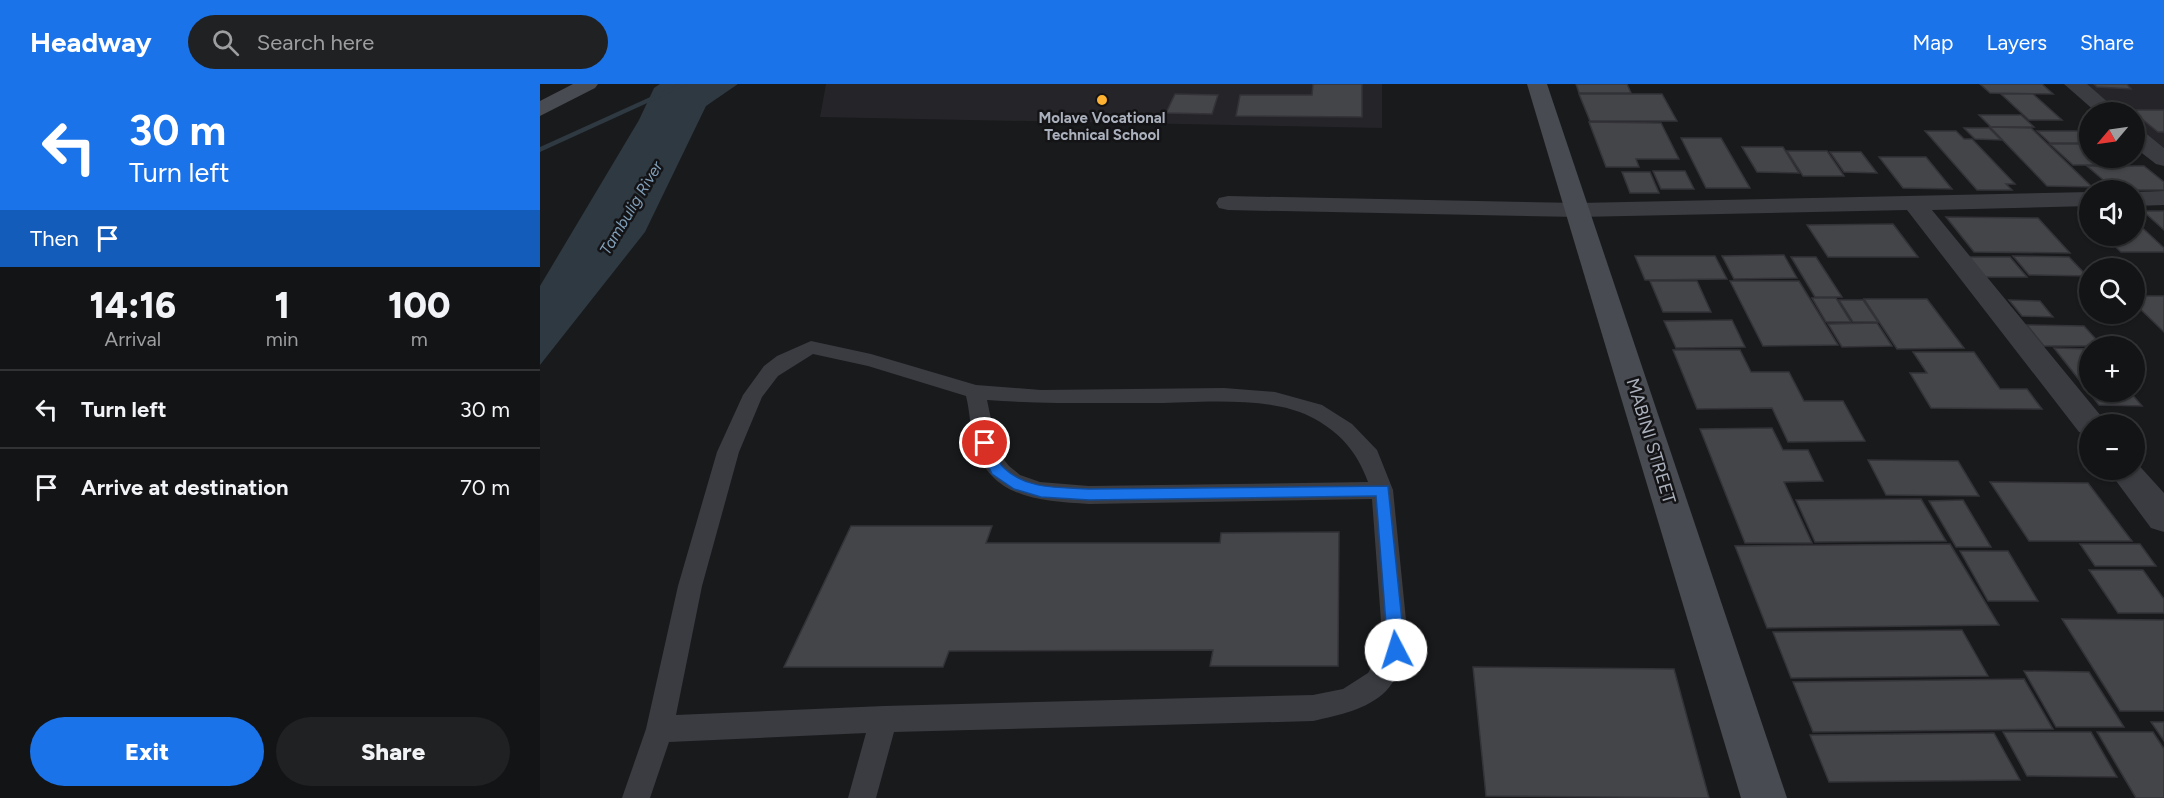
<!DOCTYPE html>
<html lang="en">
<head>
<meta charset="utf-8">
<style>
	body { margin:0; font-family:Figtree,sans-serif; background:#202122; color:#f1f3f6; height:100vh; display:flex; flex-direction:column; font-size:22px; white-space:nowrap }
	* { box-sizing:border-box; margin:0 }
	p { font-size:20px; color:#9d9ea0 }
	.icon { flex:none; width:33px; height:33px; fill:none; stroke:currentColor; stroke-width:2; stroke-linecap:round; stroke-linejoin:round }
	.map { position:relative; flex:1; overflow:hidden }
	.side { display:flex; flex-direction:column; background:#131415; width:540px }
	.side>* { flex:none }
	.banner { background:#1a73e8; color:#fff; overflow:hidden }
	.needle { width:39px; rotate:241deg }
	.tools { position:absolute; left:1539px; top:18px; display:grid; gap:12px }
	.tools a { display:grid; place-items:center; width:66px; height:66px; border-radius:50%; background:#131415; box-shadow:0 2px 4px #0004,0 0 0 2px #323334; font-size:30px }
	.pin { position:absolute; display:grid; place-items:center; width:51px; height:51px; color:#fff; margin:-26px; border:3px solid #fff; border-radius:50%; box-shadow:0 2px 6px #0007 }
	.me { position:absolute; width:66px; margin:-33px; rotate:355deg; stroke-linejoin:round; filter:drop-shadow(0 0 4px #0008) }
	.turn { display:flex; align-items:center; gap:21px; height:126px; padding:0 30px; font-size:27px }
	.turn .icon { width:78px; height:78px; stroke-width:2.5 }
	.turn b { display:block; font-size:42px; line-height:51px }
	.then { display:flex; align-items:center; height:57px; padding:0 30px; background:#0003; gap:12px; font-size:22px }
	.eta { display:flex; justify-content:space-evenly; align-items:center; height:102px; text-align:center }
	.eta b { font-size:36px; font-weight:800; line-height:42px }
	.button { display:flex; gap:12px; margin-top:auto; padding:12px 30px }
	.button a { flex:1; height:69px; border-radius:36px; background:#1a73e8; color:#fff; font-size:24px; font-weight:800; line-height:69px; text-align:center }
	.button a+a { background:#202122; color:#f1f3f6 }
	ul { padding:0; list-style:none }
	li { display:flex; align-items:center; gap:18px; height:78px; padding:0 30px; border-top:2px solid #323334 }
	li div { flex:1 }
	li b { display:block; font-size:22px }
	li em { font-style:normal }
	header { display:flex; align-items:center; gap:36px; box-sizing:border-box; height:84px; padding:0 30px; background:#1a73e8; color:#fff }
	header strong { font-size:28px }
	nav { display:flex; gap:33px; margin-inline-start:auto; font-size:21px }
	.search { width:420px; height:54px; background:#202122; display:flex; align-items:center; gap:15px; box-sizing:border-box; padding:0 21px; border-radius:33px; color:#9d9ea0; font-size:22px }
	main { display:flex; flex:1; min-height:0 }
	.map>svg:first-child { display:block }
	.built { fill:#252529 }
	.water { fill:#2e3941 }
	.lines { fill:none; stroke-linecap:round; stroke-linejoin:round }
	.stream { fill:#2e3941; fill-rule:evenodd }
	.building { fill:#434549; stroke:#333338; stroke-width:1.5 }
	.lane { fill:#3a3c41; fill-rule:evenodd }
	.street { fill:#3a3c41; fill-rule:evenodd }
	.secondary { fill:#484b51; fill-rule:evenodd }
	.route { fill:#1a73e8; stroke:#114b97; stroke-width:1.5 }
	.poi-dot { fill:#fdb231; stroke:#141417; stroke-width:2 }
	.labels { text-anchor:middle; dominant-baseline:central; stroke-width:5; stroke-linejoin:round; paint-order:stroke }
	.far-poi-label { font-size:15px; font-weight:bold; fill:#abb1bc; stroke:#141417 }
	.far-water-label { font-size:16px; font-style:italic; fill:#81a0b9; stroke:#141417 }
	.street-label { font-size:18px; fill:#abb1bc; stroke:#141417 }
</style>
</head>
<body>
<header>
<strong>Headway</strong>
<div class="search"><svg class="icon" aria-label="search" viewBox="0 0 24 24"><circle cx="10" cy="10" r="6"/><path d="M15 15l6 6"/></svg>Search here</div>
<nav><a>Map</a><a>Layers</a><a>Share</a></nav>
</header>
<main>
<section class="side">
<div class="banner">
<div class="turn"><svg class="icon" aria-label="left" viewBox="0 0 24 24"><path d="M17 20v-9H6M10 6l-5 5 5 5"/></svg><div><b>30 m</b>Turn left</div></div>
<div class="then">Then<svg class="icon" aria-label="arrive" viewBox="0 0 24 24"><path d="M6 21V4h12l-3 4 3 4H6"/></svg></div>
</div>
<div class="eta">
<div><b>14:16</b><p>Arrival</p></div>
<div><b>1</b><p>min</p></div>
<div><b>100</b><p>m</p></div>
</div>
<ul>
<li><svg class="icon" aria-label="left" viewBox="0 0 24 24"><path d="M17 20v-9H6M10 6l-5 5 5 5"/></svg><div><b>Turn left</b></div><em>30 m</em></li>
<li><svg class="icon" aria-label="arrive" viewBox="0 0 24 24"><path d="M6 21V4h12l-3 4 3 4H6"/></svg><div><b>Arrive at destination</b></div><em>70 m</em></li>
</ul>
<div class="button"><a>Exit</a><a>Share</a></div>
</section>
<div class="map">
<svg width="1624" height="714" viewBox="0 0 1624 714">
	<rect width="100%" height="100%" fill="#191a1c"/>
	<g class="built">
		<polygon points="286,0 842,0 842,44 280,33"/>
		<polygon points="1544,0 1624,0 1624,64 1595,40 1594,28 1580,28"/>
	</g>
	<polygon class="water" points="120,0 198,0 166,22 105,148 0,281 0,202 99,36 114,4"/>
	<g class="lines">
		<polygon class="stream" points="139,0 149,0 0,68 0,63"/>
	</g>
	<g class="building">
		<polygon points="773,0 822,0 822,33 696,32 700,11 772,11"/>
		<polygon points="1036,0 1087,0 1091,9 1039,9"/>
		<polygon points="1440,0 1502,0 1513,10 1450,9"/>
		<polygon points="1554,0 1587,0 1591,5 1557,3"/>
		<polygon points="635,10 678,11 672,30 626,29"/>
		<polygon points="1039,10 1122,10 1137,37 1050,37"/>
		<polygon points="1461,10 1493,10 1522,36 1489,36"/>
		<polygon points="1591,26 1624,26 1624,48 1618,48"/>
		<polygon points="1439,31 1481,31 1494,43 1451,43"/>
		<polygon points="1049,38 1121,39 1139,75 1096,75 1099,83 1066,83"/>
		<polygon points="1450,43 1491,44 1552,103 1507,102"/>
		<polygon points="1424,44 1449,44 1461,56 1435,55"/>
		<polygon points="1385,47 1416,47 1424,55 1432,55 1475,100 1466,100 1472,106 1437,106"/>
		<polygon points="1497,47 1550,47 1550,59 1510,59"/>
		<polygon points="1141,54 1181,54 1210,104 1166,104"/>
		<polygon points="1510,60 1550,60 1550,74 1576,74 1585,81 1533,81"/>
		<polygon points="1202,63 1243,63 1259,89 1217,88"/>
		<polygon points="1247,67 1287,67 1304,92 1263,92"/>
		<polygon points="1290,68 1321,68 1337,89 1304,88"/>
		<polygon points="1339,73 1386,73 1412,105 1363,104"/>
		<polygon points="1547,82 1604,82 1624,98 1624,106 1575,106"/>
		<polygon points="1113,87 1145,87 1154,105 1121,105"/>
		<polygon points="1082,88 1110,88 1119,109 1090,109"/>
		<polygon points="1603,127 1624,127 1624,146"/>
		<polygon points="1406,133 1498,134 1530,169 1434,168"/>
		<polygon points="1594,136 1624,164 1624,168 1581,168 1564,152 1594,152"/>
		<polygon points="1353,140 1378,173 1288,173 1267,141"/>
		<polygon points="1244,171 1257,194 1194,195 1182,172"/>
		<polygon points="1095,172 1175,172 1187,195 1105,196"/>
		<polygon points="1473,172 1529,173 1547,192 1489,191"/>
		<polygon points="1251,173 1276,173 1302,213 1275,213"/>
		<polygon points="1429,173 1470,173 1487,193 1445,193"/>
		<polygon points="1110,197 1157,197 1171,228 1123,228"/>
		<polygon points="1190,197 1259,197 1298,261 1223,262"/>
		<polygon points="1594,212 1624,212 1624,248 1594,219"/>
		<polygon points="1272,214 1296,214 1311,238 1286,238"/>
		<polygon points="1324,215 1387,215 1424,264 1357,265"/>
		<polygon points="1299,216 1323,216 1338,238 1313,238"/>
		<polygon points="1469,216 1500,217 1513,233 1482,232"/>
		<polygon points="1192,236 1205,263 1136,264 1124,237"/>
		<polygon points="1337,239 1352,262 1302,263 1288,240"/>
		<polygon points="1487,241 1544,242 1562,262 1504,262"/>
		<polygon points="1514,264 1550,265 1550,308 1590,308 1602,322 1559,321"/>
		<polygon points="1133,266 1200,266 1211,288 1249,288 1264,317 1303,317 1325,357 1248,358 1232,324 1157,325"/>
		<polygon points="1373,268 1434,268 1460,305 1487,305 1502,325 1391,324 1370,289 1387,289"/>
		<polygon points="1232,344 1243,366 1268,366 1283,397 1244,398 1272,459 1205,459 1160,345"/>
		<polygon points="1328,376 1418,377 1439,412 1346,411"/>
		<polygon points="1450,398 1548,399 1592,457 1489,457"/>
		<polygon points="1381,415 1406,457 1275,458 1256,416"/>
		<polygon points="1423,416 1451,463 1416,463 1389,417"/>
		<polygon points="311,442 452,442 446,459 680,459 681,449 799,448 798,582 670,582 673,566 409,567 403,583 244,583"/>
		<polygon points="1410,460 1459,541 1227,544 1195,462"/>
		<polygon points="1540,460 1600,460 1616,482 1555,482"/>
		<polygon points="1420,467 1468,467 1498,517 1448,517"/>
		<polygon points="1549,486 1603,486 1624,515 1624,529 1578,529"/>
		<polygon points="1522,535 1624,536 1624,627 1580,627"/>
		<polygon points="1422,546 1448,592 1251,594 1233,548"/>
		<polygon points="933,583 1134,585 1169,714 946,712"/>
		<polygon points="1484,587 1549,588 1584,643 1516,643"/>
		<polygon points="1484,595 1513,645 1273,648 1253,598"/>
		<polygon points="1611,638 1624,638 1624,657"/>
		<polygon points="1463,648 1551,648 1577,693 1487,692"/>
		<polygon points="1557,648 1613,648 1624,665 1624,714 1596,714"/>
		<polygon points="1454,649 1480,696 1289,698 1270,651"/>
	</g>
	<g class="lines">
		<path class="lane" d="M271,257l60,13 105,31 65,5 183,-2 51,4 47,13 30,19 25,26 16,40 16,160c-6,12 -13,31 -23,41 -19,19 -48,24 -73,30l-419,11 -18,66h-28l18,-65 -197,9 -19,56h-28l24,-69 32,-143 39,-134 26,-57 21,-29 13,-10zM273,270l55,12 98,30c4,16 4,32 8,47 16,56 66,58 115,61l283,-5 11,149 -15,25 -25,16 -30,6 -429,11 -208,9 26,-129 37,-134 23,-55 16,-21zM447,316c56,4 112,3 169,3 43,-1 114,-7 153,13 30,15 48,35 59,66l-279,4 -49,-4 -20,-7 -11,-9 -8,-10 -5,-13z"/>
		<g class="street">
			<polygon points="1524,0 1547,0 1579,28 1556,28"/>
			<polygon points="1594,44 1602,46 1624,64 1624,82 1616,80 1594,63"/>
			<polygon points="1624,107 1624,121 1594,122 1594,108"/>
			<polygon points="1550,108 1550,122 1392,126 1561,332 1566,340 1550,340 1550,351 1539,348 1367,126 1039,133 688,126 679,124 676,119 679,114 688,112 1039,119"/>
			<polygon points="1594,376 1624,409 1624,448 1611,444 1568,386 1594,386"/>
		</g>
		<g class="secondary">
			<polygon points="33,0 58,0 55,4 0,32 0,17"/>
			<polygon points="987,0 1007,0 1247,714 1201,714"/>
		</g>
	</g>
	<path class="route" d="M445,354l5,1c4,9 7,23 14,29 23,22 56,19 85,21l299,-3 17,164 -3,6 -6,2 -6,-2 -2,-6 -12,-154 -287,4 -48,-3 -27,-8 -22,-15 -14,-31z"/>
	<circle class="poi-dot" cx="562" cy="16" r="6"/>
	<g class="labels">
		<g class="far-poi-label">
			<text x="562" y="34">Molave Vocational<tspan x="562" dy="17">Technical School</tspan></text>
		</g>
		<g class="far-water-label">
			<text transform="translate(91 124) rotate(-59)">Tambulig River</text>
		</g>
		<g class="street-label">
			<text transform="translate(1111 357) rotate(73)">MABINI STREET</text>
		</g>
	</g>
</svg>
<div class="tools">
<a><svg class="needle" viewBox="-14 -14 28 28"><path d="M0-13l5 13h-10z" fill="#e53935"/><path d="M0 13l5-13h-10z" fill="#9d9ea0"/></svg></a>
<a><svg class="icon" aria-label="sound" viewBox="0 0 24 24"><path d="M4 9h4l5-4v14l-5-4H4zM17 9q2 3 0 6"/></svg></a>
<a><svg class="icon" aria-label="search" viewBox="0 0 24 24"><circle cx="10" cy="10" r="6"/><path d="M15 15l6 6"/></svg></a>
<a>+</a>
<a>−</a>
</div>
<div class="pin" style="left:445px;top:359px;background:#d93025"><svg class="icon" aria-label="arrive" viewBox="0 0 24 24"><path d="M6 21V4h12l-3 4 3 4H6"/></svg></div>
<svg class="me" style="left:856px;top:566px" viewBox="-20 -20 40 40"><circle r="19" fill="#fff"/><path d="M0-13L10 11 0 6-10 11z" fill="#1a73e8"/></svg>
</div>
</main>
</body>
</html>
